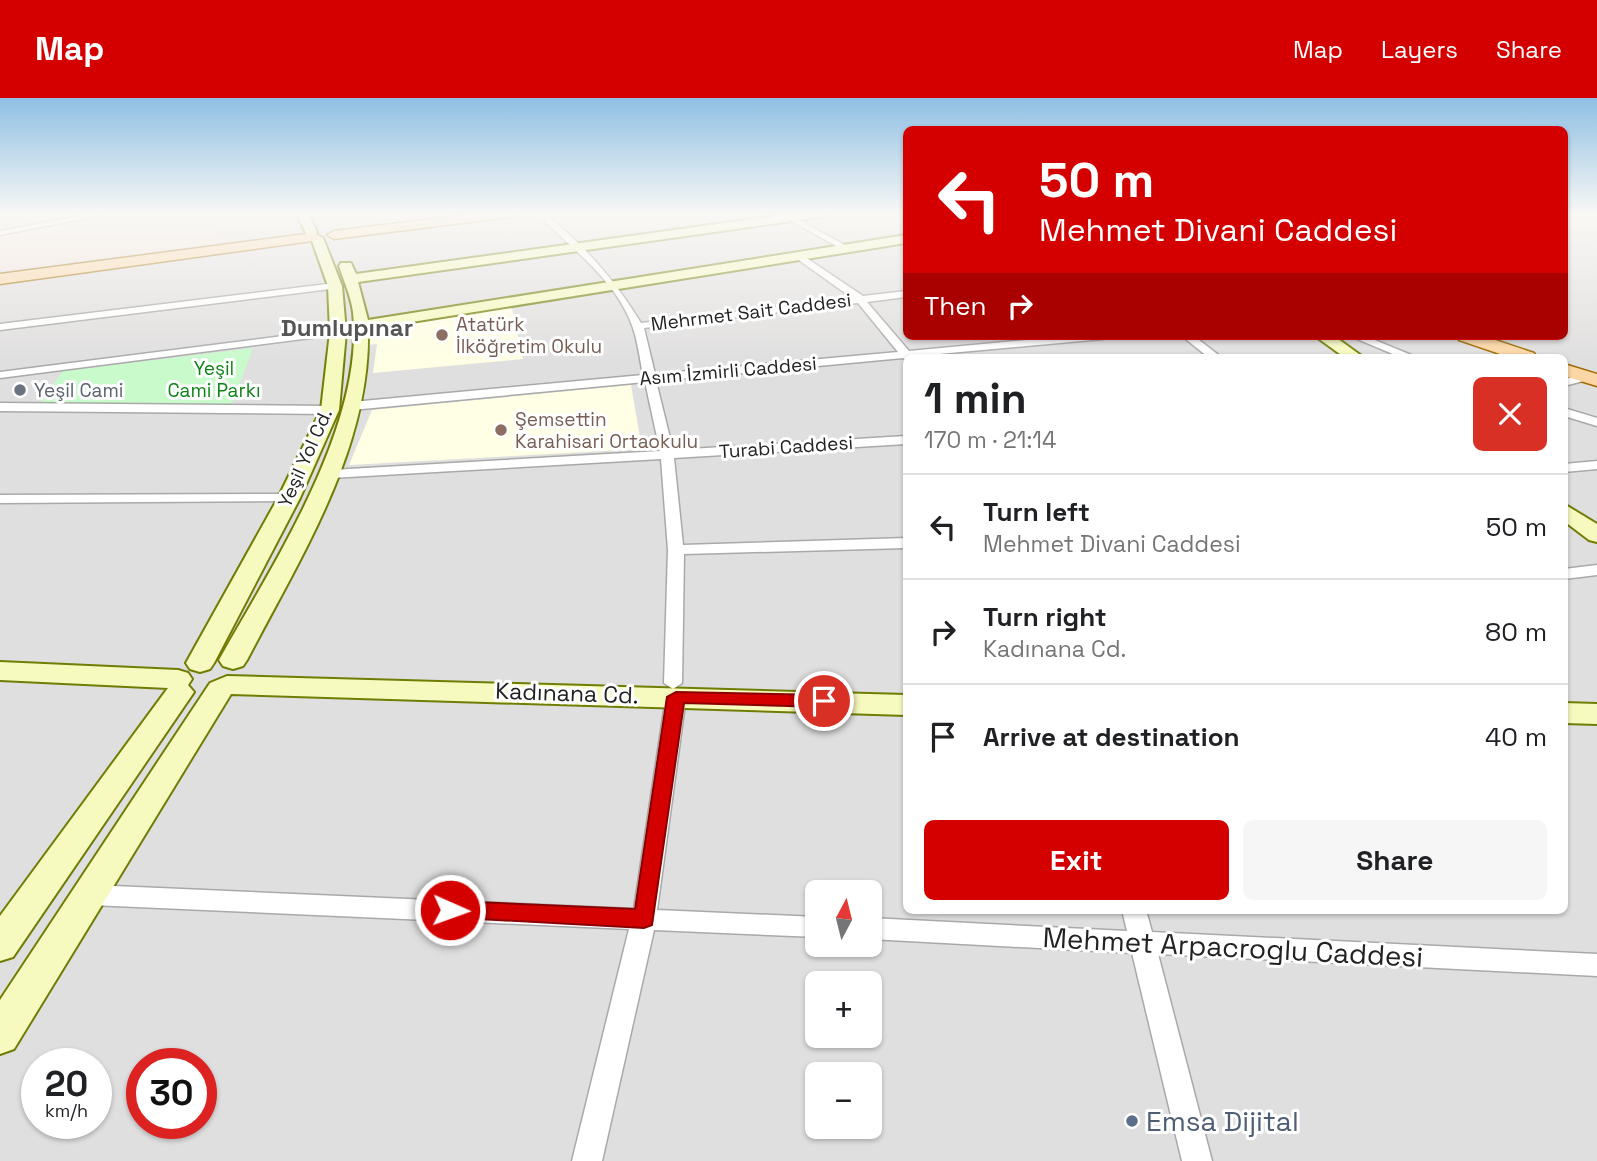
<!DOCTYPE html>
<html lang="en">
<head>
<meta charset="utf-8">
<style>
	body { margin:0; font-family:"Space Grotesk",sans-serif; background:#f6f6f6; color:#202124; height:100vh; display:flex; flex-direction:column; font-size:26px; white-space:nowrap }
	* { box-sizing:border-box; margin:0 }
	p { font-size:23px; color:#757577 }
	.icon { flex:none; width:38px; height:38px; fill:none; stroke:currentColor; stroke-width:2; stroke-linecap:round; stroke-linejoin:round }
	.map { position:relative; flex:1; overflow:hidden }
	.panel { position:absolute; left:903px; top:256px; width:665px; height:560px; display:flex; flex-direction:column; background:#fff; border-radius:10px; box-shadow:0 2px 5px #0004 }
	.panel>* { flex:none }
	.guide { position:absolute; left:903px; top:28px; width:665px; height:214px; border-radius:10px; box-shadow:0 2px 5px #0004; background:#d40000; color:#fff; overflow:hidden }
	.needle { width:46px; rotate:7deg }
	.controls { position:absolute; left:805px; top:782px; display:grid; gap:14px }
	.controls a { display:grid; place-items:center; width:77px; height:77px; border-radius:10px; background:#fff; box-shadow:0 2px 5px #0004; font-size:35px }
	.speed { position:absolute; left:21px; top:950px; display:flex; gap:14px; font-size:35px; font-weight:700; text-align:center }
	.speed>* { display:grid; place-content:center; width:91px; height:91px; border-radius:50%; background:#fff; box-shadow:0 2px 5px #0004; line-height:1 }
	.speed small { font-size:18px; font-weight:400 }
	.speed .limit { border:10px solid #d22; background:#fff; color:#111 }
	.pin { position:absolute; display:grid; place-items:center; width:60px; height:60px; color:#fff; margin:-30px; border:4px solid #fff; border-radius:50%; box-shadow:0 2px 7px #0007 }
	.me { position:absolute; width:77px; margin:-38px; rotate:92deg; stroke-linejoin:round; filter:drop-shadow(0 0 5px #0008) }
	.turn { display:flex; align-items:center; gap:24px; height:147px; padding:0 21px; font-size:32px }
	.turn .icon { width:91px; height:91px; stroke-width:2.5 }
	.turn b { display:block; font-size:49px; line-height:60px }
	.then { display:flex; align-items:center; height:66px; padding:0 21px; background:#0003; gap:14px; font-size:26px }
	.round { display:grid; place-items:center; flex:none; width:74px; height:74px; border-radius:10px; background:#f6f6f6 }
	.summary { display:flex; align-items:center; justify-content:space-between; height:119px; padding:0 21px }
	h1 { font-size:42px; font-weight:700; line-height:52px }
	.action { display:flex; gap:14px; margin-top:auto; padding:14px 21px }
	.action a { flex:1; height:80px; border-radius:10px; background:#d40000; color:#fff; font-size:28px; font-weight:700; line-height:80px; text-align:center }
	.action a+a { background:#f6f6f6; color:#202124 }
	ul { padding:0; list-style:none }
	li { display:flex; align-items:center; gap:21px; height:105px; padding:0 21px; border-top:2px solid #e0e0e0 }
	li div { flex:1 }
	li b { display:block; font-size:26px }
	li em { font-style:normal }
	header { display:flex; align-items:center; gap:42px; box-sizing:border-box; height:98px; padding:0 35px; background:#d40000; color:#fff }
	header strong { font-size:33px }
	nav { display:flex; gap:38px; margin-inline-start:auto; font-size:24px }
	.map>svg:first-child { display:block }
	.residential { fill:#e0dfdf; fill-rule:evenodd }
	.education { fill:#ffffe5 }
	.military { fill:#f3e3dd }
	.park { fill:#c8facc }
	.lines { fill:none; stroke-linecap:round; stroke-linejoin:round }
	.street-casing { stroke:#a9a9a9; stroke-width:3 }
	.secondary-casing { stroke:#707d05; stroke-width:4 }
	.primary-casing { stroke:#a06b00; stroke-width:3 }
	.street { fill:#fff; fill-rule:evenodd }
	.secondary { fill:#f7fabf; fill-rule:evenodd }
	.primary { fill:#fcd6a4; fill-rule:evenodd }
	.route { fill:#d40000; stroke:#8a0000; stroke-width:2 }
	.education-dot { fill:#8d6e63; stroke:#fff; stroke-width:2.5 }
	.worship-dot { fill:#6b7280; stroke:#fff; stroke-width:2.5 }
	.service-dot { fill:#5c6f8a; stroke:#fff; stroke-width:2.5 }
	.labels { text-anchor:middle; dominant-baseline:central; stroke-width:6; stroke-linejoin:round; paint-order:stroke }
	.far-street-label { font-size:19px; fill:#222; stroke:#fff }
	.far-education-label { font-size:19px; fill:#785e54; stroke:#fff; text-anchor:start }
	.far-park-label { font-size:19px; fill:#0c8416; stroke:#fff }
	.far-worship-label { font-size:19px; fill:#5b616d; stroke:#fff; text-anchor:start }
	.street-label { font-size:23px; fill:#222; stroke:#fff }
	.far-district-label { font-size:24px; font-weight:bold; fill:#555; stroke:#fff }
	.near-street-label { font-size:28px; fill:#222; stroke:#fff }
	.near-service-label { font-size:28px; fill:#4e5e75; stroke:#fff; text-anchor:start }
</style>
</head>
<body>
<header>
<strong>Map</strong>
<nav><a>Map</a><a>Layers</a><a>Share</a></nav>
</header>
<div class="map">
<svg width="1597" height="1063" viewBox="0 0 1597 1063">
	<rect width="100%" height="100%" fill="#f2efe9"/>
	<path class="residential" d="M0,115h906v123h658l1,-123h32v948h-1597zM906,259h658v553h-658zM817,794h53v53h-53zM817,886h53v52h-53zM37,966h59v60h-59zM142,966h59v60h-59zM817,976h53v53h-53z"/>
	<g class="education">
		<polygon points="511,206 523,261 373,275 377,246 366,247 368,229"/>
		<polygon points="631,287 642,351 349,367 372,312"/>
	</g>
	<g class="military">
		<polygon points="115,115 209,115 219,145 0,173 0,136"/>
		<polygon points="319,115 403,115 413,123 340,129 327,127"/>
	</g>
	<polygon class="park" points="253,250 232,306 40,305 63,273"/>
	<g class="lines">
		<defs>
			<g id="street">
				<polygon points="95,115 111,115 0,137 0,133"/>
				<path d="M537,115h8c41,35 68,64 96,110l211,-25 -56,-40 3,-5 64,43 43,-5v6l-39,5 42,49 159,-15h40l-5,3 -197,18v3l-3,-2 -247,23 17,69 233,-14v8l-232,14 9,87 223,-7v10l-222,6 -2,129 -9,6 -9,-6 4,-133 -7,-91 -330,19 -7,-4 7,-4 329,-19 -15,-69 -293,28 -6,-4 6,-4 291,-27c-3,-15 -5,-32 -10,-47 -16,-48 -63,-80 -96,-115zM858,205l40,49 -243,22 -11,-46z"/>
				<polygon points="777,115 786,115 852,151 845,153"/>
				<polygon points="335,185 338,186 338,190 0,232 0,226"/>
				<polygon points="338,231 343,234 342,236 0,280 0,274"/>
				<polygon points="1182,238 1194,238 1221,259 1208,259"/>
				<polygon points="1350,238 1365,238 1416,259 1400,259"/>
				<polygon points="1587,276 1591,277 1591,281 1564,288 1564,281"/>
				<polygon points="0,305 330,308 336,312 330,316 0,313"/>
				<polygon points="1564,310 1597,320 1597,328 1564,318"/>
				<polygon points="1597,363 1597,371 1564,374 1564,366"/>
				<polygon points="289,396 294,397 294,403 0,405 0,397"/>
				<polygon points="1597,467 1597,477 1564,481 1564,471"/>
				<polygon points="676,593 683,594 686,599 657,812 817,819 817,839 654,832 602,1063 572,1063 629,831 91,807 83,804 79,797 83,790 91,787 634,811 666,599 669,594"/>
				<polygon points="1122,812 1146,812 1152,834 1597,856 1597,878 1158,856 1212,1063 1182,1063 1132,855 870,841 870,820 1127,833"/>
			</g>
			<g id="secondary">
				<polygon points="296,115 308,115 317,134 315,137 307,137"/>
				<path d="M797,115h30l-6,4 -463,65 10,38 538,-85v8l-538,86c3,119 -68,229 -121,331l-4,6 -10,3 -10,-3 -4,-6c54,-96 146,-235 134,-348 -2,-15 -9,-31 -14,-46l2,-3h10l5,11z"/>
				<polygon points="313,137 323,140 342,188 346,234 339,312 300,400 214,565 210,571 200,574 190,571 186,565 278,400 321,312 330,234 328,188 311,140"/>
				<polygon points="1315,238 1334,238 1363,259 1344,259"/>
				<polygon points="1564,406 1597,426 1597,444 1589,442 1564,423"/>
				<polygon points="0,564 178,572 188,575 192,581 188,587 194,594 13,859 0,863 0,818 168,590 0,582"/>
				<polygon points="227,578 906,597 906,617 231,596 14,951 0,956 0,902 210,585"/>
				<polygon points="1564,605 1597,606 1597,626 1564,625"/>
			</g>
			<g id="primary">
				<polygon points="480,115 518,115 511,119 334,141 327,137 334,133"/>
				<polygon points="314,135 321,139 319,142 0,186 0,176"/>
				<polygon points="1456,238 1483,238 1534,255 1536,259 1509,259 1459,242"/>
				<polygon points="1564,266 1597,276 1597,288 1564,278"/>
			</g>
		</defs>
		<use href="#street" class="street-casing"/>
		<use href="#secondary" class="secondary-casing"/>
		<use href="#primary" class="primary-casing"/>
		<use href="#street" class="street"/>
		<use href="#secondary" class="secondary"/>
		<use href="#primary" class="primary"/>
	</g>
	<linearGradient id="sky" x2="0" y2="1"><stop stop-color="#8fc0e4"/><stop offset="0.44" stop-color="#f9f8f5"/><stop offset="1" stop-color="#f9f8f5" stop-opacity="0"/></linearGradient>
	<rect width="1597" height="264" fill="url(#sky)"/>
	<polygon class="route" points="676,594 824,597 833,603 824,609 684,605 652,827 644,830 443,819 440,812 443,806 450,803 635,811 667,599"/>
	<g class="education-dot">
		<circle cx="442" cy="237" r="7"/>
		<circle cx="501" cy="332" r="7"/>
	</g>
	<circle class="worship-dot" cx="20" cy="292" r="7"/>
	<circle class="service-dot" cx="1132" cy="1023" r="7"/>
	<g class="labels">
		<g class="far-street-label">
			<text transform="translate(751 214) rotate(-7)">Mehrmet Sait Caddesi</text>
			<text transform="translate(728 273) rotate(-5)">Asım İzmirli Caddesi</text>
			<text transform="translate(786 349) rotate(-4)">Turabi Caddesi</text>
			<text transform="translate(305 360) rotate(-66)">Yeşil Yol Cd.</text>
		</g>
		<g class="far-education-label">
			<text x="456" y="226">Atatürk<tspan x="456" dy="22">İlköğretim Okulu</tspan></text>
			<text x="515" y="321">Şemsettin<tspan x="515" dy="22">Karahisari Ortaokulu</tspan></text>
		</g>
		<g class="far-park-label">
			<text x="214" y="270">Yeşil<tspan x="214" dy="22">Cami Parkı</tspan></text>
		</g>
		<g class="far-worship-label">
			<text x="34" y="292">Yeşil Cami</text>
		</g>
		<g class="street-label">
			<text transform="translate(567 595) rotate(2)">Kadınana Cd.</text>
		</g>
		<g class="far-district-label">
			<text x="347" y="229">Dumlupınar</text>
		</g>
		<g class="near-street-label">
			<text transform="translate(1233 849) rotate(3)">Mehmet Arpacroglu Caddesi</text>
		</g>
		<g class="near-service-label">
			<text x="1146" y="1023">Emsa Dijital</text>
		</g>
	</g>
</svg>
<div class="controls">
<a><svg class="needle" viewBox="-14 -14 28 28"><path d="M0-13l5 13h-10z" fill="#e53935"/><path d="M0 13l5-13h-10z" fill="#757577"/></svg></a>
<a>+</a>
<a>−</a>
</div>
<div class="speed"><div>20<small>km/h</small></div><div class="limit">30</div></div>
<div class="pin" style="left:824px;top:603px;background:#d93025"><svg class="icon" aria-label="arrive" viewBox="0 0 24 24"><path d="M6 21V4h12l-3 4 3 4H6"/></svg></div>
<svg class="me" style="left:450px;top:812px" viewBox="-20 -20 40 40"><circle r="17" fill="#d40000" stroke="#fff" stroke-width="3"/><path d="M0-11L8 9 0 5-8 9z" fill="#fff"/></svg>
<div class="guide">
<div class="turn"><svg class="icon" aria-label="left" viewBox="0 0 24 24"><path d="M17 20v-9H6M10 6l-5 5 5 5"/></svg><div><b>50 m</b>Mehmet Divani Caddesi</div></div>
<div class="then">Then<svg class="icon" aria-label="right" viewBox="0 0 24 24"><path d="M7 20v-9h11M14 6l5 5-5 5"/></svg></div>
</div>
<section class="panel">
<div class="summary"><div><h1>1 min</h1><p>170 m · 21:14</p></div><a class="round" style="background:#d93025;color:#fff"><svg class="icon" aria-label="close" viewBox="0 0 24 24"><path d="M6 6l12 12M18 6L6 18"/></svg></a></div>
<ul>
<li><svg class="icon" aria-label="left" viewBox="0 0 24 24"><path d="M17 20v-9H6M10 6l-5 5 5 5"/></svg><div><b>Turn left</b><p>Mehmet Divani Caddesi</p></div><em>50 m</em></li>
<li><svg class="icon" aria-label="right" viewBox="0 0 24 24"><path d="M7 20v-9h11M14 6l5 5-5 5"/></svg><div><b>Turn right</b><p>Kadınana Cd.</p></div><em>80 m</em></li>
<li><svg class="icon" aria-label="arrive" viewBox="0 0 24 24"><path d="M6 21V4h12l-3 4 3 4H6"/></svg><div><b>Arrive at destination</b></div><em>40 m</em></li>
</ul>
<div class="action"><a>Exit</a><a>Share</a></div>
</section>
</div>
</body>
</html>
